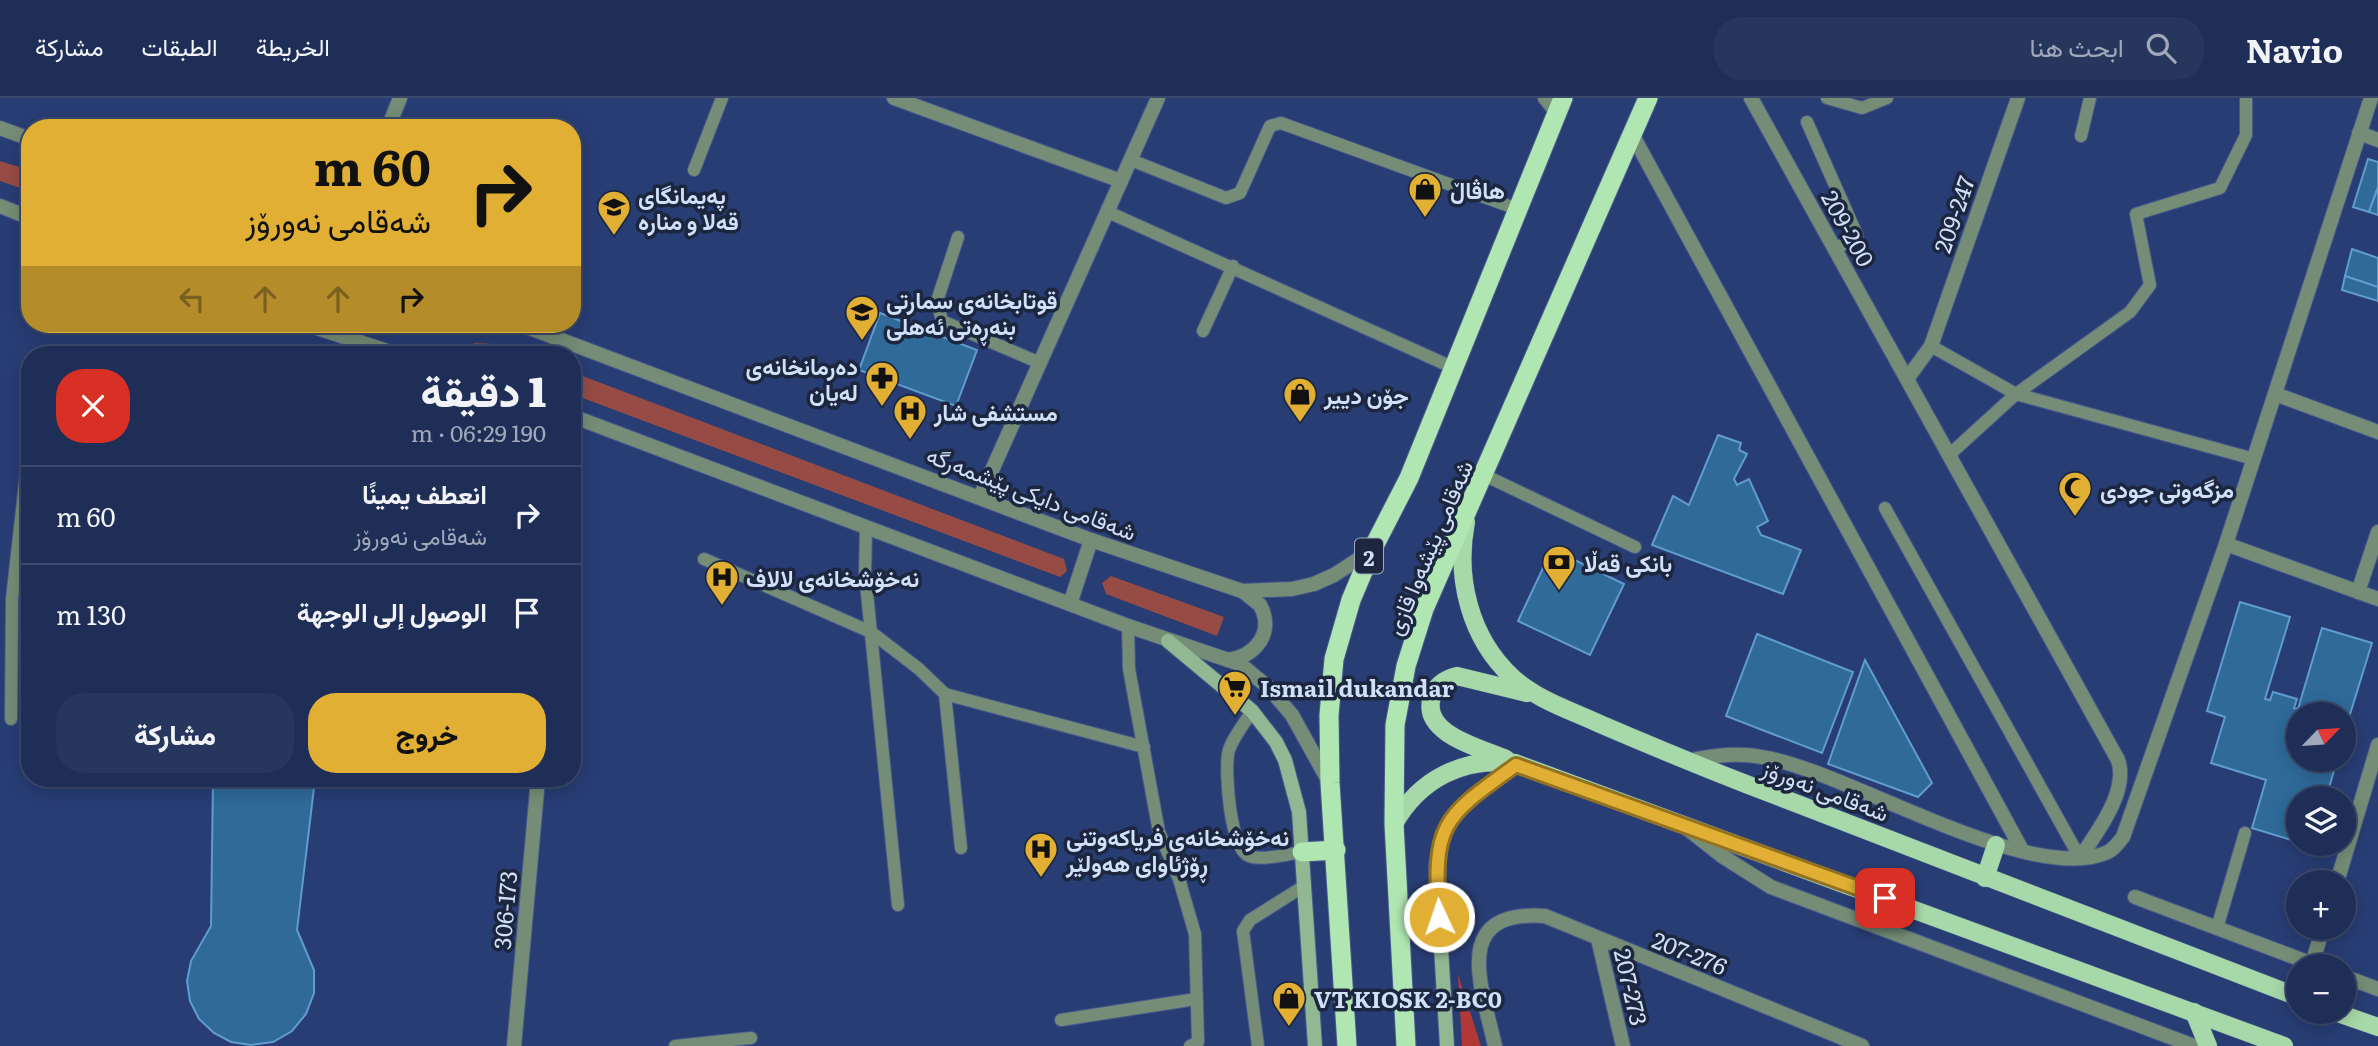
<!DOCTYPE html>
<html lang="ar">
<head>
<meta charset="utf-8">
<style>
	body { margin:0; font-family:Literata,Vazirmatn,serif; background:#26365d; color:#f1f3f6; direction:rtl; height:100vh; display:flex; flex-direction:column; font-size:26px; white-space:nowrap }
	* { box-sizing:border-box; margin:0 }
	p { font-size:23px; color:#a1a8ba }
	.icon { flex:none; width:38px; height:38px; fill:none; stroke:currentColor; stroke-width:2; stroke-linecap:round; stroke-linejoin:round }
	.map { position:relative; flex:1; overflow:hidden; direction:ltr }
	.side { position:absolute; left:21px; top:248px; width:560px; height:441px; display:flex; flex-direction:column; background:#1e2e57; border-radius:28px; box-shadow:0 4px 18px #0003,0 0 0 2px #3c4a6d; direction:rtl }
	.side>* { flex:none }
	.top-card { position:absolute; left:21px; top:21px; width:560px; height:214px; border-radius:28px; box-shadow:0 4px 18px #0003,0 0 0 2px #3c4a6d; direction:rtl; background:#e1af34; color:#111; overflow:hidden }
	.needle { width:46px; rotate:65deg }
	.fabs { position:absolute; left:2286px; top:604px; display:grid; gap:14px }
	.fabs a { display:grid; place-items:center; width:70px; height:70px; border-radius:50%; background:#1e2e57; box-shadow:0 4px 18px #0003,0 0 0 2px #3c4a6d; font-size:35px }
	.pin { position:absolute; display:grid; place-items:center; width:60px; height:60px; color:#fff; margin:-30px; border-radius:14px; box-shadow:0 4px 10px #0006 }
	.me { position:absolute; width:77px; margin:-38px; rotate:357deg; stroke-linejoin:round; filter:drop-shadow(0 0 5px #0008) }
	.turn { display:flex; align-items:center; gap:24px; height:147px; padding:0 35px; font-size:32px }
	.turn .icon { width:91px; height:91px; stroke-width:2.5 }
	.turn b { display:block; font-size:49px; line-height:60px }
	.lanes { display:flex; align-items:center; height:66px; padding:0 35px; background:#0003; justify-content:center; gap:35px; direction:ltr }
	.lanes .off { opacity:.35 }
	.round { display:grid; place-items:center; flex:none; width:74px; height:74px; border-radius:28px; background:#26365d }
	.overview { display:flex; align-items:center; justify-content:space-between; height:119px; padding:0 35px }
	h1 { font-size:42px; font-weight:800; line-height:52px }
	.cta { display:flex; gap:14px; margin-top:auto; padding:14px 35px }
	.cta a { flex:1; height:80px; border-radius:28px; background:#e1af34; color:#111; font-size:28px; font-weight:800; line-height:80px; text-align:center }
	.cta a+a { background:#26365d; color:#f1f3f6 }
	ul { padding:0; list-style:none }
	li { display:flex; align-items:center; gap:21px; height:98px; padding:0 35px; border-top:2px solid #3c4a6d }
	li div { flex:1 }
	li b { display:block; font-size:26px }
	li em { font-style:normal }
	header { display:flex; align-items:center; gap:42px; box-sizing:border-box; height:98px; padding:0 35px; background:#1e2e57; border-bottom:2px solid #3c4a6d }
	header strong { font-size:33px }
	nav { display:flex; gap:38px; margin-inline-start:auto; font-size:24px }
	.search { width:490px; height:63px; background:#26365d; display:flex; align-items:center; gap:18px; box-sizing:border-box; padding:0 24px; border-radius:28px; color:#a1a8ba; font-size:26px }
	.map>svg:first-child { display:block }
	.green { fill:#974b45 }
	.forest { fill:#b13836 }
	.building { fill:#2f6a99; stroke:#619cce; stroke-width:2 }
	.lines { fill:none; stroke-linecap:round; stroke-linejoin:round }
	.service-casing { stroke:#475a8c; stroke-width:14 }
	.minor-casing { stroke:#475a8c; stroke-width:16 }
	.tertiary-casing { stroke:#475a8c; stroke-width:16 }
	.secondary-casing { stroke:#475a8c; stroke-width:16 }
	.primary-casing { stroke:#475a8c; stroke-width:19 }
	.trunk-casing { stroke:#475a8c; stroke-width:21 }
	.service { stroke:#758d76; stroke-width:12 }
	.minor { stroke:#758d76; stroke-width:14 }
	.tertiary { stroke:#758d76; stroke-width:14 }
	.secondary { stroke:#92b793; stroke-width:14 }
	.primary { stroke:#a7d8a9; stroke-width:18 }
	.trunk { stroke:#b0e6b2; stroke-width:19 }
	.route-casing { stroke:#927222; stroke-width:18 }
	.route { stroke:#e1af34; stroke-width:12 }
	.labels { text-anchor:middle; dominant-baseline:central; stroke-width:7; stroke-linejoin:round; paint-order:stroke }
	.shield { fill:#1c273f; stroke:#9ba8c1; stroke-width:2 }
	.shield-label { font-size:21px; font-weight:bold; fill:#d2dff9 }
	.poi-label { font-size:23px; font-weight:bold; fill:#d2dff9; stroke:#1c273f; text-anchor:start }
	.street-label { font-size:23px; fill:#d2dff9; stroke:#1c273f }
</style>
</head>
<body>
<header>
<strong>Navio</strong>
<div class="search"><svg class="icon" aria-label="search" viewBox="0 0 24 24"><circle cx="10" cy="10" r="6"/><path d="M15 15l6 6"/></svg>ابحث هنا</div>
<nav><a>الخريطة</a><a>الطبقات</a><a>مشاركة</a></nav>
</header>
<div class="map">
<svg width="2378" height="948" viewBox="0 0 2378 948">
	<rect width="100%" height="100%" fill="#283d74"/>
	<g class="green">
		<polygon points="0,63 29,72 30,89 20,90 0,83"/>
		<polygon points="474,245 494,246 527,257 480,257 471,250"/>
		<polygon points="572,274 1064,461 1067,473 1060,479 572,296"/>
		<polygon points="1111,478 1224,519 1217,538 1106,496 1102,485"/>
	</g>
	<polygon class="forest" points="1458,876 1481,948 1462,948"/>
	<g class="building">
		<polygon points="2368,61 2378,64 2378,89 2369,114 2353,109"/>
		<polygon points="2378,89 2378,117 2369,114"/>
		<polygon points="2352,151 2378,160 2378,189 2345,178"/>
		<polygon points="2345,178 2378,189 2378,203 2342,192"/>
		<polygon points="880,215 977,252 956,308 859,272"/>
		<polygon points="1718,337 1741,345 1739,352 1747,356 1734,381 1737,387 1749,381 1768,423 1757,429 1761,437 1801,452 1783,496 1652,447 1673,398 1689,407"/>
		<polygon points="1552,451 1624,486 1590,557 1518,523"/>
		<polygon points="2240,504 2290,519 2265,601 2270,602 2273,594 2297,601 2294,610 2298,611 2322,530 2372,545 2343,639 2343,616 2298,616 2298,662 2334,673 2326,700 2298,700 2298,744 2252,730 2266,682 2211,665 2225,619 2207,613"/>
		<polygon points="1757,536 1853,574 1822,655 1726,618"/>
		<polygon points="1865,562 1932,685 1918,699 1828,666"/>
		<polygon points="213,681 315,681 297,832 314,872 314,895 306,916 292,933 273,944 251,947 231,944 214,935 199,921 190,903 187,883 191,863 211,828"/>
	</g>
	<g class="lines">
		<defs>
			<g id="service">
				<polyline points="1827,0 1862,10 1887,0"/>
				<polyline points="1807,24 1857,137 1835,152"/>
				<polyline points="2081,38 2090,0"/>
				<polyline points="1131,62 1226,100 1240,95 1270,28 1281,25 1520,112"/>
				<polyline points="694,72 722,0"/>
				<polyline points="1108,114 1454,270"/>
				<polyline points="958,139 937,203 942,223 1040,265"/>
				<polyline points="1203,233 1233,168"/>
				<polyline points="1931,248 2016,296 2130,214 2150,187 2136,116 2220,90 2246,37 2246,0"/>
				<polyline points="1949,357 2016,296 2254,361"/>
				<polyline points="1484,377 1635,449"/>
				<polyline points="1885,410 2080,760"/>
				<polyline points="866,429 865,475 898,807"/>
				<polyline points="704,461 871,534 919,571 945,596 961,750"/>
				<polyline points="1128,528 1129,571 1159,734 1179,781 1195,836 1198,944 1190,948"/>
				<polyline points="945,596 1144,649"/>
				<path d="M1252,613c-7,12 -22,30 -24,43 -3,20 2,90 19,101 13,7 40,-1 55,-3"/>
				<polyline points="11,621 12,501 30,341"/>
				<polyline points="2217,830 2245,735"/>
				<polyline points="1061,922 1196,901"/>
				<polyline points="675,948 751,940"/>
				<polyline points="1258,948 1243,833 1250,822 1304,788"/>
			</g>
			<g id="minor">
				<polyline points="894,0 1121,83"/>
				<polyline points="1545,0 1557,15"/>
				<path d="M1751,0l367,662c11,32 -22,73 -38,98"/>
				<polyline points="388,30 400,0"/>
				<polyline points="2359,35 2378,42"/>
				<polyline points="1632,36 2022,752"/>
				<polyline points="1907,281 1931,248 2018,0"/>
				<polyline points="2275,296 2378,334"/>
				<polyline points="980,399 1158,0"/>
				<polyline points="2226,446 2378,501"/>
				<polyline points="2358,494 2378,434"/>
				<path d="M1688,663c27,-6 52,-9 79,-3 83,15 265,129 341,94 6,-3 11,-10 15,-15l103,-293 145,-446"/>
				<polyline points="1689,732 1722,758 1771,789 2194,948"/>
				<polyline points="2337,784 2378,647"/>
				<polyline points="2135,799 2318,868"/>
				<polyline points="1598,841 1623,948"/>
				<polyline points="2312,866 2323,830"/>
				<polyline points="2343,878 2378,891"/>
				<polyline points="514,948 538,681"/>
				<path d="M1495,948c-13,-59 -46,-137 50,-130l317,130"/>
			</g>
			<g id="tertiary">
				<polyline points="0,30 30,41"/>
				<polyline points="0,108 30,120"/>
				<polyline points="305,226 399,257"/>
				<polyline points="519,226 1091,442 1242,493 1292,491 1314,486 1334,477 1371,453"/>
				<polyline points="572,318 1128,528 1240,566 1268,589 1292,617 1328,682"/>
				<polyline points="1070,506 1091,442"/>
				<path d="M1228,562c28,-4 47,-28 32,-55l-16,-13"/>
			</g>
			<g id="secondary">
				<polyline points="1168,543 1252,613 1276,644 1285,662 1299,714 1315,948"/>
				<path d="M1447,948l-11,-181c9,-55 37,-69 80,-100"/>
			</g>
			<g id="primary">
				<path d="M1466,424c-11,56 4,116 46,155 25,23 58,33 88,47 49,21 97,41 146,60 184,72 368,143 552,213"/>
				<path d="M1506,661c-25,-11 -86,-25 -74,-62 4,-12 13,-18 25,-21l70,17"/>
				<path d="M1394,726c26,-46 70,-67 121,-61l769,283"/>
				<polyline points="1985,780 1996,747"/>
				<polyline points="2194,914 2208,948"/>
				<polyline points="2335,914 2378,929"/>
			</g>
			<g id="trunk">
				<polyline points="1302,754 1336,752"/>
				<polyline points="1347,948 1330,685 1329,617 1334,561 1351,502 1372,452 1409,380 1563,0"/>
				<polyline points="1406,948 1394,726 1395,627 1406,568 1424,511 1648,0"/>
			</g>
		</defs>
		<use href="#service" class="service-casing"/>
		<use href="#minor" class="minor-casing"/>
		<use href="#tertiary" class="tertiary-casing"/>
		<use href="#secondary" class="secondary-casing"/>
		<use href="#primary" class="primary-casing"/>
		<use href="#trunk" class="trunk-casing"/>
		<use href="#service" class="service"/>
		<use href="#minor" class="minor"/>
		<use href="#tertiary" class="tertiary"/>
		<use href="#secondary" class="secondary"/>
		<use href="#primary" class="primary"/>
		<use href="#trunk" class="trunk"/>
	</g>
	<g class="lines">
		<defs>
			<path id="route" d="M1439,819c-6,-94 3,-99 77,-152l369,133"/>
		</defs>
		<use href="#route" class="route-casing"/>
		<use href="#route" class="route"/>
	</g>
	<defs>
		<symbol id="shop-pin" viewBox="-11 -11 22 30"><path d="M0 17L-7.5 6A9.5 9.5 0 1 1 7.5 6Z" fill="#e1af34" stroke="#1c273f"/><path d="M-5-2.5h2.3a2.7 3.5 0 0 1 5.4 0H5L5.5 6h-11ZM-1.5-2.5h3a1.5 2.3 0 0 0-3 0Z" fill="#111"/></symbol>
		<symbol id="school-pin" viewBox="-11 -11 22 30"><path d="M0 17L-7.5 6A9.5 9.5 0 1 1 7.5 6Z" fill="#e1af34" stroke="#1c273f"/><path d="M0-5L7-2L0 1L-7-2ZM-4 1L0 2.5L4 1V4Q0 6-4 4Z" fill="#111"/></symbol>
		<symbol id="pharmacy-pin" viewBox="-11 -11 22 30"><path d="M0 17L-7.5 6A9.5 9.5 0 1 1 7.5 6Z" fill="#e1af34" stroke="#1c273f"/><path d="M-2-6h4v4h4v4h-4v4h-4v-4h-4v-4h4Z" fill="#111"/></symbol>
		<symbol id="hospital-pin" viewBox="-11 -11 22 30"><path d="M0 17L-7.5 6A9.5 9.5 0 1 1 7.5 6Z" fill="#e1af34" stroke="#1c273f"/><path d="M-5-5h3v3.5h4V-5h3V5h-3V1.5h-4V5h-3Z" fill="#111"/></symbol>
		<symbol id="mosque-pin" viewBox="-11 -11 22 30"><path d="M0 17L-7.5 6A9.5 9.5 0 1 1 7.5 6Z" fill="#e1af34" stroke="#1c273f"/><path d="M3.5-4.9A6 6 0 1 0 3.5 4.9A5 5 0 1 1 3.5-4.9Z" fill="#111"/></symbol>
		<symbol id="bank-pin" viewBox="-11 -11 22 30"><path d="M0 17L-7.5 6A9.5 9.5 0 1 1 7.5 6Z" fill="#e1af34" stroke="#1c273f"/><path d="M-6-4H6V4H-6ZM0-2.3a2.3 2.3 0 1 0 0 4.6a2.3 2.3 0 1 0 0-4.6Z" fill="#111"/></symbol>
		<symbol id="supermarket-pin" viewBox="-11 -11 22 30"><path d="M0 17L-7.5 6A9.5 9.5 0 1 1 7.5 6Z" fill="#e1af34" stroke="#1c273f"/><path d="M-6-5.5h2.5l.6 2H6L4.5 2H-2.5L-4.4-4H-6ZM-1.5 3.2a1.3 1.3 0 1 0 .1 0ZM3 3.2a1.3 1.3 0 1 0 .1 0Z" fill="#111"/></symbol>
	</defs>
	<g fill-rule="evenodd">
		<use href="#shop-pin" x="1406" y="72" width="38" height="52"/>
		<use href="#school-pin" x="595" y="90" width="38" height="52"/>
		<use href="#school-pin" x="843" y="195" width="38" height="52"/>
		<use href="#pharmacy-pin" x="863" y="261" width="38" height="52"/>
		<use href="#shop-pin" x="1281" y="277" width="38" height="52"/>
		<use href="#hospital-pin" x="891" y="294" width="38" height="52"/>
		<use href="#mosque-pin" x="2056" y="371" width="38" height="52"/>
		<use href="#bank-pin" x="1540" y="445" width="38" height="52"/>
		<use href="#hospital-pin" x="703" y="460" width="38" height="52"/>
		<use href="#supermarket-pin" x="1216" y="570" width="38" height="52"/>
		<use href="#hospital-pin" x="1022" y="732" width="38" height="52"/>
		<use href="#shop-pin" x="1270" y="881" width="38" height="52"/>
	</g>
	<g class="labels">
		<rect class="shield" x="1355" y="440.5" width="28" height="35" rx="5"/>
		<g class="shield-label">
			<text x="1369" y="458">2</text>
		</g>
		<g class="poi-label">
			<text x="1450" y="91">هاڤاڵ</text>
			<text x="638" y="96">پەیمانگای<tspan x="638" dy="26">قەلا و منارە</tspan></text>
			<text x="886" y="201">قوتابخانەی سمارتی<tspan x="886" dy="26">بنەڕەتی ئەهلی</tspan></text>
			<text x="858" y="267" text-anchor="end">دەرمانخانەی<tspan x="858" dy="26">لەیان</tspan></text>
			<text x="1324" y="296">جۆن دییر</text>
			<text x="934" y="313">مستشفى شار</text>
			<text x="2100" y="390">مزگەوتی جودی</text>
			<text x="1584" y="464">بانکی قەڵا</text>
			<text x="746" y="479">نەخۆشخانەی لالاف</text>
			<text x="1260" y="589">Ismail dukandar</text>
			<text x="1066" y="738">نەخۆشخانەی فریاکەوتنی<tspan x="1066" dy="26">ڕۆژئاوای هەولێر</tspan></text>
			<text x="1314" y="900">VT KIOSK 2-BC0</text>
		</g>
		<g class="street-label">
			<text transform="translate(1953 116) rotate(-71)">209-247</text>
			<text transform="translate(1849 130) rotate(61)">209-200</text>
			<text transform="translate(1032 394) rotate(21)">شەقامی دایکی پێشمەرگە</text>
			<text transform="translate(1428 449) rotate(-67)">شەقامی پێشەوا قازی</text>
			<text transform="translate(1826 691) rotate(21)">شەقامی نەورۆز</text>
			<text transform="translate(504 812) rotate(-85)">306-173</text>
			<text transform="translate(1690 854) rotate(22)">207-276</text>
			<text transform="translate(1632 889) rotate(77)">207-273</text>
		</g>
	</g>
</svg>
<div class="fabs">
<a><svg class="needle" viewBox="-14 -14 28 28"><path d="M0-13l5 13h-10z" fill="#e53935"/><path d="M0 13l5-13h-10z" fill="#a1a8ba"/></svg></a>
<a><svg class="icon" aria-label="layers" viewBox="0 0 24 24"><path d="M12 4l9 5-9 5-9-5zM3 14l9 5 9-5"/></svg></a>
<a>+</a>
<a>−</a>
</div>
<div class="pin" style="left:1885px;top:800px;background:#d93025"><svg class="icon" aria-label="arrive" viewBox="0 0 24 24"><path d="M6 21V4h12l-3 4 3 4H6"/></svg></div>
<svg class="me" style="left:1439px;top:819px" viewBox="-20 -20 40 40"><circle r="17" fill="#e1af34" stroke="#fff" stroke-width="3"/><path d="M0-11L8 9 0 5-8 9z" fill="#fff"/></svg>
<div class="top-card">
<div class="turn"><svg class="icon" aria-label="right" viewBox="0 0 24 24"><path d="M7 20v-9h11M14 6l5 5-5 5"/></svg><div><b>60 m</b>شەقامی نەورۆز</div></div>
<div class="lanes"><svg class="icon off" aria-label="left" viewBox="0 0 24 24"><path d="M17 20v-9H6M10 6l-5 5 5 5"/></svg><svg class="icon off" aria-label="ahead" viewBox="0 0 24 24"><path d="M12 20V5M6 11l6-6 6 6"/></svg><svg class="icon off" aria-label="ahead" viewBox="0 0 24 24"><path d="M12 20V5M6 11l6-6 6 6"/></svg><svg class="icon" aria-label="right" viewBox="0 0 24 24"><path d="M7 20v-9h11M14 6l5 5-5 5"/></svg></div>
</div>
<section class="side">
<div class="overview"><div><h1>1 دقيقة</h1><p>190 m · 06:29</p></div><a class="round" style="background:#d93025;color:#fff"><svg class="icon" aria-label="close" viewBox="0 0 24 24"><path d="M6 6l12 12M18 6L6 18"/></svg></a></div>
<ul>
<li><svg class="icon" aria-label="right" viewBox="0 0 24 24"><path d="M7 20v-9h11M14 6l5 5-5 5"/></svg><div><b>انعطف يمينًا</b><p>شەقامی نەورۆز</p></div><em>60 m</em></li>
<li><svg class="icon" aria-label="arrive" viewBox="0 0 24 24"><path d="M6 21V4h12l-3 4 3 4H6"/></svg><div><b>الوصول إلى الوجهة</b></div><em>130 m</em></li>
</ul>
<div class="cta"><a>خروج</a><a>مشاركة</a></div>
</section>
</div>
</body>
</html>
